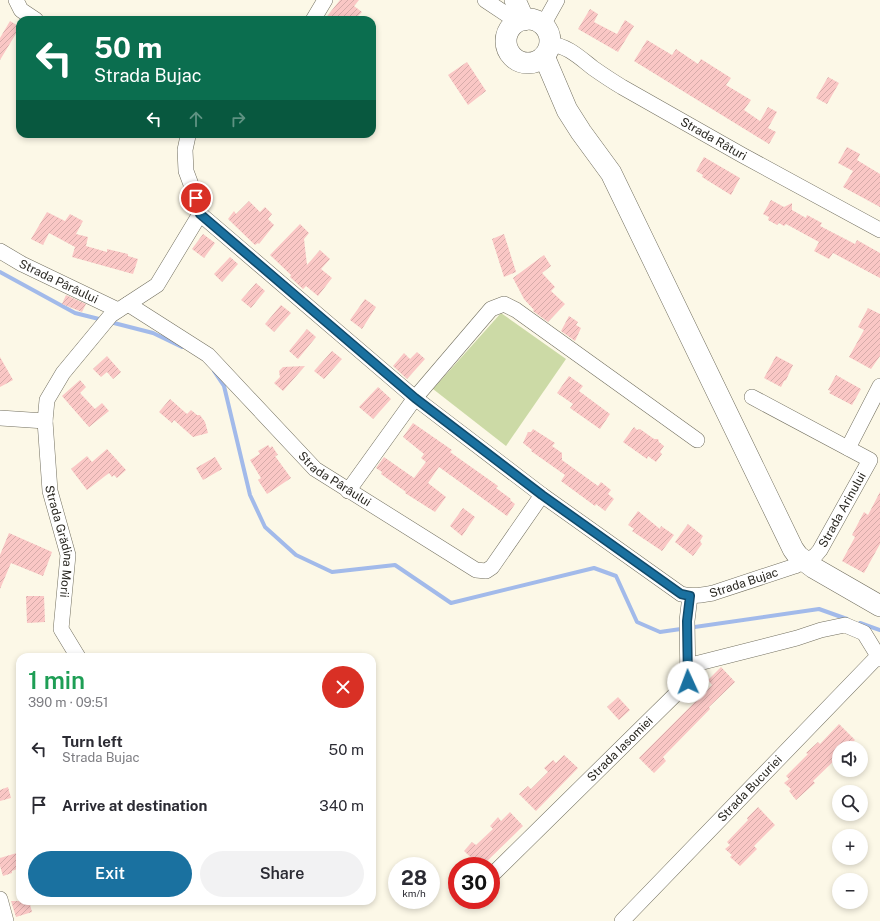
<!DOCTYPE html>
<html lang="en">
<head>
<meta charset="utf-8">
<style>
	body { margin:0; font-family:"Public Sans",sans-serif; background:#f2f2f3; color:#2b2b33; height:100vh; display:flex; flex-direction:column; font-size:15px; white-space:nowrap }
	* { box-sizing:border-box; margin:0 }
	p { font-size:13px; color:#7c7c81 }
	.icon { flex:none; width:22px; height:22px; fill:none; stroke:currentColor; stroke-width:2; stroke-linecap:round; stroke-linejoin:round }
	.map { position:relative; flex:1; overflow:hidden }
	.side { position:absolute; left:16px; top:653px; width:360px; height:252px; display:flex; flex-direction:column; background:#fff; border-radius:12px; box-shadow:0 2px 6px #0003 }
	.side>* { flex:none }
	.banner { position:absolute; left:16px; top:16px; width:360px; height:122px; border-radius:12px; box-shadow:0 2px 6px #0003; background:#0b6e4f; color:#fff; overflow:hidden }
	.fabs { position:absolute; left:832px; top:741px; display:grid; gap:8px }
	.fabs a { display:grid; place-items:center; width:36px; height:36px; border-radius:50%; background:#fff; box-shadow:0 2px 6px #0003; font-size:20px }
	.speed { position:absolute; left:388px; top:857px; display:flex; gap:8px; font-size:20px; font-weight:700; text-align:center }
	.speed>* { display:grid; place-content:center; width:52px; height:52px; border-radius:50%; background:#fff; box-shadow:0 2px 6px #0003; line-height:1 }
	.speed small { font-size:10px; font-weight:400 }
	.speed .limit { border:6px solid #d22; background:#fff; color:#111 }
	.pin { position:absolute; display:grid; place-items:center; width:34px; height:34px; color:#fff; margin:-17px; border:2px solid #fff; border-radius:50%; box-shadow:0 1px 4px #0007 }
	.me { position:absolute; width:44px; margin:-22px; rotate:358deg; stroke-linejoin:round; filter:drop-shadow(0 0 3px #0008) }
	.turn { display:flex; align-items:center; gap:14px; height:84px; padding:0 12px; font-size:18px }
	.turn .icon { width:52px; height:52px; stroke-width:2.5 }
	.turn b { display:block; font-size:28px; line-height:34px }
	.lanes { display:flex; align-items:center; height:38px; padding:0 12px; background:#0003; justify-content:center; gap:20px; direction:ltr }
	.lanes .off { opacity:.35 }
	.round { display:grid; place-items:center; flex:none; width:42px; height:42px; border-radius:21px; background:#f2f2f3 }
	.headline { display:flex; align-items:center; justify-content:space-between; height:68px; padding:0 12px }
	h1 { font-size:24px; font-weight:600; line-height:30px; color:#1e9e55 }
	.action { display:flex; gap:8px; margin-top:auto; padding:8px 12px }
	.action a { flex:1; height:46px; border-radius:24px; background:#1a71a0; color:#fff; font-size:16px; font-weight:600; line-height:46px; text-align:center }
	.action a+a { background:#f2f2f3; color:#2b2b33 }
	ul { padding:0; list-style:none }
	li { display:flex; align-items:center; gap:12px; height:56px; padding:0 12px }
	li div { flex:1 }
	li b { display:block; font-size:15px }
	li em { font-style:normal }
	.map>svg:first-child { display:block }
	.park { fill:#ccdaa6 }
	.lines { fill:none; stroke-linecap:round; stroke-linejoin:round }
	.stream { stroke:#a2baea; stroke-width:4 }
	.building { fill:url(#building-hatch) }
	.street-casing { stroke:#726f5f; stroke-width:16 }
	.secondary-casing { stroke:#726f5f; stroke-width:22 }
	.street { stroke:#fff; stroke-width:15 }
	.secondary { stroke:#fff; stroke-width:21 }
	.route-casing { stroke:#114968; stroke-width:10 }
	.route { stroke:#1a71a0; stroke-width:7 }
	.labels { text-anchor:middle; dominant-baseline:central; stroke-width:3; stroke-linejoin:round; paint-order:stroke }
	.street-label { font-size:12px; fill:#292721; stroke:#fff }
</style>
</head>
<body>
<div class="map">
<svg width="880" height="921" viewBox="0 0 880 921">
	<defs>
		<pattern id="building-hatch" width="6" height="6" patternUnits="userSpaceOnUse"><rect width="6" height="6" fill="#fac7c5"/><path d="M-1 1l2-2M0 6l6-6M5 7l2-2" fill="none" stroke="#d6aba9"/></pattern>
	</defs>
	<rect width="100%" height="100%" fill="#fcf8e7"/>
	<polygon class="park" points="501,313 566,359 506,446 433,389"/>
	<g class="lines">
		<g class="stream">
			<polyline points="0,272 75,313 103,320"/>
			<polyline points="110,322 153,333 182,347"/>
			<polyline points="214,371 224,386 250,495 265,527 296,555 332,572 395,565 451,603 594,568 616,576 637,622 660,632 819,609 847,619"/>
			<polyline points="860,623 880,630"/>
		</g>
	</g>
	<g class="building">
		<polygon points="340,0 359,0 354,6 362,12 354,20 324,20"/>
		<polygon points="590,9 598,14 594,22 617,34 625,20 634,26 618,52 578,29"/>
		<polygon points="10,21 20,27 0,60 0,38"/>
		<polygon points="647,40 672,55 676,49 698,64 701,59 731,78 726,85 751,100 744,110 760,121 768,107 777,112 768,128 776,132 769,144 634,61"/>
		<polygon points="467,62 486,91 468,105 448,75"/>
		<polygon points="828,77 839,83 827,104 816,98"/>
		<polygon points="847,147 860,154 857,160 880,174 880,207 843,187 853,171 838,163"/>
		<polygon points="704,157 740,178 731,195 702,177 703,175 696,171"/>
		<polygon points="771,200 784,207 792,203 792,210 806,218 807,215 822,223 820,226 855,244 857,240 880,253 880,278 833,253 829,259 814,251 819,242 786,224 784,226 779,223 777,225 768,220 769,217 763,214"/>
		<polygon points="249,201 260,212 265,207 272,214 268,219 274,225 259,244 258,243 255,245 228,219 234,211 236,214"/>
		<polygon points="47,212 65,221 70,214 83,221 76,234 88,237 86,246 107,252 107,249 128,254 128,256 138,259 133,274 72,257 75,247 49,233 43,245 31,239"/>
		<polygon points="300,224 309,233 304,239 307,265 320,250 330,259 321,269 332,278 318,296 306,286 303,289 290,277 291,275 270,255"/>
		<polygon points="203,234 215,243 204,258 192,249"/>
		<polygon points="504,234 516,272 504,277 492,239"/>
		<polygon points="544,255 551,266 542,273 555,287 551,291 565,304 548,322 533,311 534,310 524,299 513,278"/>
		<polygon points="230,257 238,264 222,282 214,274"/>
		<polygon points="256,283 265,291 251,308 241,300"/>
		<polygon points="66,295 86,304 82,312 62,304"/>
		<polygon points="365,299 376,307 362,329 350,320"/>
		<polygon points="281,305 291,313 274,332 265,324"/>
		<polygon points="868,308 880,314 880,356 871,369 849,357 864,330 858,327"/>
		<polygon points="569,316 578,322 576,325 581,328 575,341 561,331"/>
		<polygon points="307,329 316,337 298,359 289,351"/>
		<polygon points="332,351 342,359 324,379 314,371"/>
		<polygon points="417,352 425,359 407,379 393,366 404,353 410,359"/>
		<polygon points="107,356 121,372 113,379 107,372 101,377 93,369"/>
		<polygon points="776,356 793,365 786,380 784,381 781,387 764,378"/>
		<polygon points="0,357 13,380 0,387"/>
		<polygon points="305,366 283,391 274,383 280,377 279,371 283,367"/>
		<polygon points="836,375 861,389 852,405 829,393 831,391 828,390"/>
		<polygon points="569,376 583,386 579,391 610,414 600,429 570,408 573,404 557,393"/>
		<polygon points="80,380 86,387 80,393 95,409 102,403 109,411 89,427 62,396"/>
		<polygon points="378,387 391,399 373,419 359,407"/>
		<polygon points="170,399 187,414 191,410 197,415 200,415 205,422 208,433 193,437 174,420 172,423 159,412"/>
		<polygon points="413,423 452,450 450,452 498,486 496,488 511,499 510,500 515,504 507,516 439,467 428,483 446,497 435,512 405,493 406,492 381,474 382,472 376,468 384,457 414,478 426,462 421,458 424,454 403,437"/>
		<polygon points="634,427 637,430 640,429 654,439 658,439 659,442 664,446 660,452 662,454 656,462 648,456 647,459 623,442"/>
		<polygon points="533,429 555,443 552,446 562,453 562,460 598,486 601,482 611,490 608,494 614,499 605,511 596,504 595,506 561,481 565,475 531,451 532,450 523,443 528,432 531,432"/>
		<polygon points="268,445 270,448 272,446 278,455 275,456 291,478 267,494 258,480 261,478 250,460 260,454 258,451"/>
		<polygon points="107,449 126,470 117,478 114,475 112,477 109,473 87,490 71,469 87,456 92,462"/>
		<polygon points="215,457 222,469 203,480 196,468"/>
		<polygon points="880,492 880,544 864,573 842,561 855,537 852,535 864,512 868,515"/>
		<polygon points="463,508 475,517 462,536 450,526"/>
		<polygon points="638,511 660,529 661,526 674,535 662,551 632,531 634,529 628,525"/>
		<polygon points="688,524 703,536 700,541 702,544 693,556 675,542"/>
		<polygon points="9,533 52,552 43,576 11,563 0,589 0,555"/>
		<polygon points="26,596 44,596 45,622 27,623"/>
		<polygon points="721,667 735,682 709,707 710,709 663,757 666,761 654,773 639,758 712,685 708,680"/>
		<polygon points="618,697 630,710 619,720 607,707"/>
		<polygon points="839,724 855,740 847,748 839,748 839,756 813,781 815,783 796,800 789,791 791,789 784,783 789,779 786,776 808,754 806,753 818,742 820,744"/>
		<polygon points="564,755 578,768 536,811 519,794 528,786 531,789 548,772 544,768 553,760 556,763"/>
		<polygon points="8,787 11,798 0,801 0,790"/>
		<polygon points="758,807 775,825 754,846 757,849 740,866 730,857 732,855 725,849 730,845 727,842 748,820 747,818"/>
		<polygon points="510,812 523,826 482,866 480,866 464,851 472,842 476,845 493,829 490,826 498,817 501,821"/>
		<polygon points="20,852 20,865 16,867 17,869 12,871 12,873 3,876 0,866 0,858"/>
		<polygon points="11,901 29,901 32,912 16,917"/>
	</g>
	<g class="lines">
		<defs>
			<g id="street">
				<polyline points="16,0 21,10 36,20"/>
				<polyline points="485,0 518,22"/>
				<polyline points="313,20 325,0"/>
				<polyline points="543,25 557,0"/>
				<path id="s1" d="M550,44c18,2 29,13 43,24 10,7 19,13 29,19l120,68 138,75"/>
				<path id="s2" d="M187,134l1,2 -3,14 1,21 10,27 4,16 215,184 127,97 139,99c11,3 20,1 32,-1l82,-27 20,-10 5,-6 50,-90 -118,-63"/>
				<path id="s3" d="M0,251l22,13 96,46"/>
				<path id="s4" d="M128,304l80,51 107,114 161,101 10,1 6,-4 50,-72"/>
				<polyline points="0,418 45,421 47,400 63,373 111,315 157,285 200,214"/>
				<path id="s5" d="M45,421l5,70 18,64 -7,74 17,28"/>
				<polyline points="848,448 880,386"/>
				<polyline points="348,491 415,398 491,309 504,304 516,310 697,440"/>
				<polyline points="687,666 797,638 821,630 845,625 864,633 880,659"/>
				<path id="s6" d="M491,876l197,-194 -1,-61 3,-25"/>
				<polyline points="0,899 6,921"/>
				<path id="s7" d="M622,921l256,-265"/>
			</g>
			<g id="secondary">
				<polyline points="515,0 524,20"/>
				<circle cx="528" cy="41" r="22"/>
				<polyline points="544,56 567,110 581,132 611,173 793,549 798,556 814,568 880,606"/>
			</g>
		</defs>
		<use href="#street" class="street-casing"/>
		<use href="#secondary" class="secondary-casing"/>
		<use href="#street" class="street"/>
		<use href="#secondary" class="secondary"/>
	</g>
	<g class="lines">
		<defs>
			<polyline id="route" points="196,198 200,214 415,398 542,495 681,594 690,596 687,621 688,682"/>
		</defs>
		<use href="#route" class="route-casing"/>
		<use href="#route" class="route"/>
	</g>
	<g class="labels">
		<g class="street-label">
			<text stroke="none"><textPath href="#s1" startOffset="190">Strada Râturi</textPath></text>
			<text stroke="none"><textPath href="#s3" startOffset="66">Strada Pârâului</textPath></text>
			<text stroke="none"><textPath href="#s4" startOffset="273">Strada Pârâului</textPath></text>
			<text stroke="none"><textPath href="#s2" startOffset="891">Strada Arinului</textPath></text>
			<text stroke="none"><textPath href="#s5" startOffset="122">Strada Grădina Morii</textPath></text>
			<text stroke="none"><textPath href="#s2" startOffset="761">Strada Bujac</textPath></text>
			<text stroke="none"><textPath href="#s6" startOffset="181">Strada Iasomiei</textPath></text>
			<text stroke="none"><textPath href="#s7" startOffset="184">Strada Bucuriei</textPath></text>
		</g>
	</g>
</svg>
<div class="fabs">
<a><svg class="icon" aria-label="sound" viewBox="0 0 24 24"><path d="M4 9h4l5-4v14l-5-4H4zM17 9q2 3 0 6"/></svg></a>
<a><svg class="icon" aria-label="search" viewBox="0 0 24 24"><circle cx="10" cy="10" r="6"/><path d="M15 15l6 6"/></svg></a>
<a>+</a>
<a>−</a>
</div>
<div class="speed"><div>28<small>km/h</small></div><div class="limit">30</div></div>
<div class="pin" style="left:196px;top:198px;background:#d93025"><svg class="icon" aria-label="arrive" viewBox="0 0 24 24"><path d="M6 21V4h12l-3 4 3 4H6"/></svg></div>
<svg class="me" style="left:688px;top:682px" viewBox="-20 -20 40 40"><circle r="19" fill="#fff"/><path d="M0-13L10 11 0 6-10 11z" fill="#1a71a0"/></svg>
<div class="banner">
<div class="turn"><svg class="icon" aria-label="left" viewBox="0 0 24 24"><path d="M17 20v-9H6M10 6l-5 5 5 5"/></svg><div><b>50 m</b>Strada Bujac</div></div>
<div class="lanes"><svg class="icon" aria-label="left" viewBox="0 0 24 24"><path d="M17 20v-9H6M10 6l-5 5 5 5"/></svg><svg class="icon off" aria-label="ahead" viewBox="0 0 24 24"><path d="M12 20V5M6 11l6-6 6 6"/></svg><svg class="icon off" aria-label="right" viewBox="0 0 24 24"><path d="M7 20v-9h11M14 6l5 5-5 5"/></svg></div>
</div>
<section class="side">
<div class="headline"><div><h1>1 min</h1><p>390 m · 09:51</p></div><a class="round" style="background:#d93025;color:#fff"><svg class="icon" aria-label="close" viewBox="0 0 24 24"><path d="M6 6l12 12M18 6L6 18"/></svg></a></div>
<ul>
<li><svg class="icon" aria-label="left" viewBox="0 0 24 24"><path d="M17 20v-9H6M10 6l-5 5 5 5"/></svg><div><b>Turn left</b><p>Strada Bujac</p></div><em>50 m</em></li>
<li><svg class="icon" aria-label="arrive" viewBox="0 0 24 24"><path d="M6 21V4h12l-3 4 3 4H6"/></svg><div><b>Arrive at destination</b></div><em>340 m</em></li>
</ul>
<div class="action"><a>Exit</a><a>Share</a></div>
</section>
</div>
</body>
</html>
